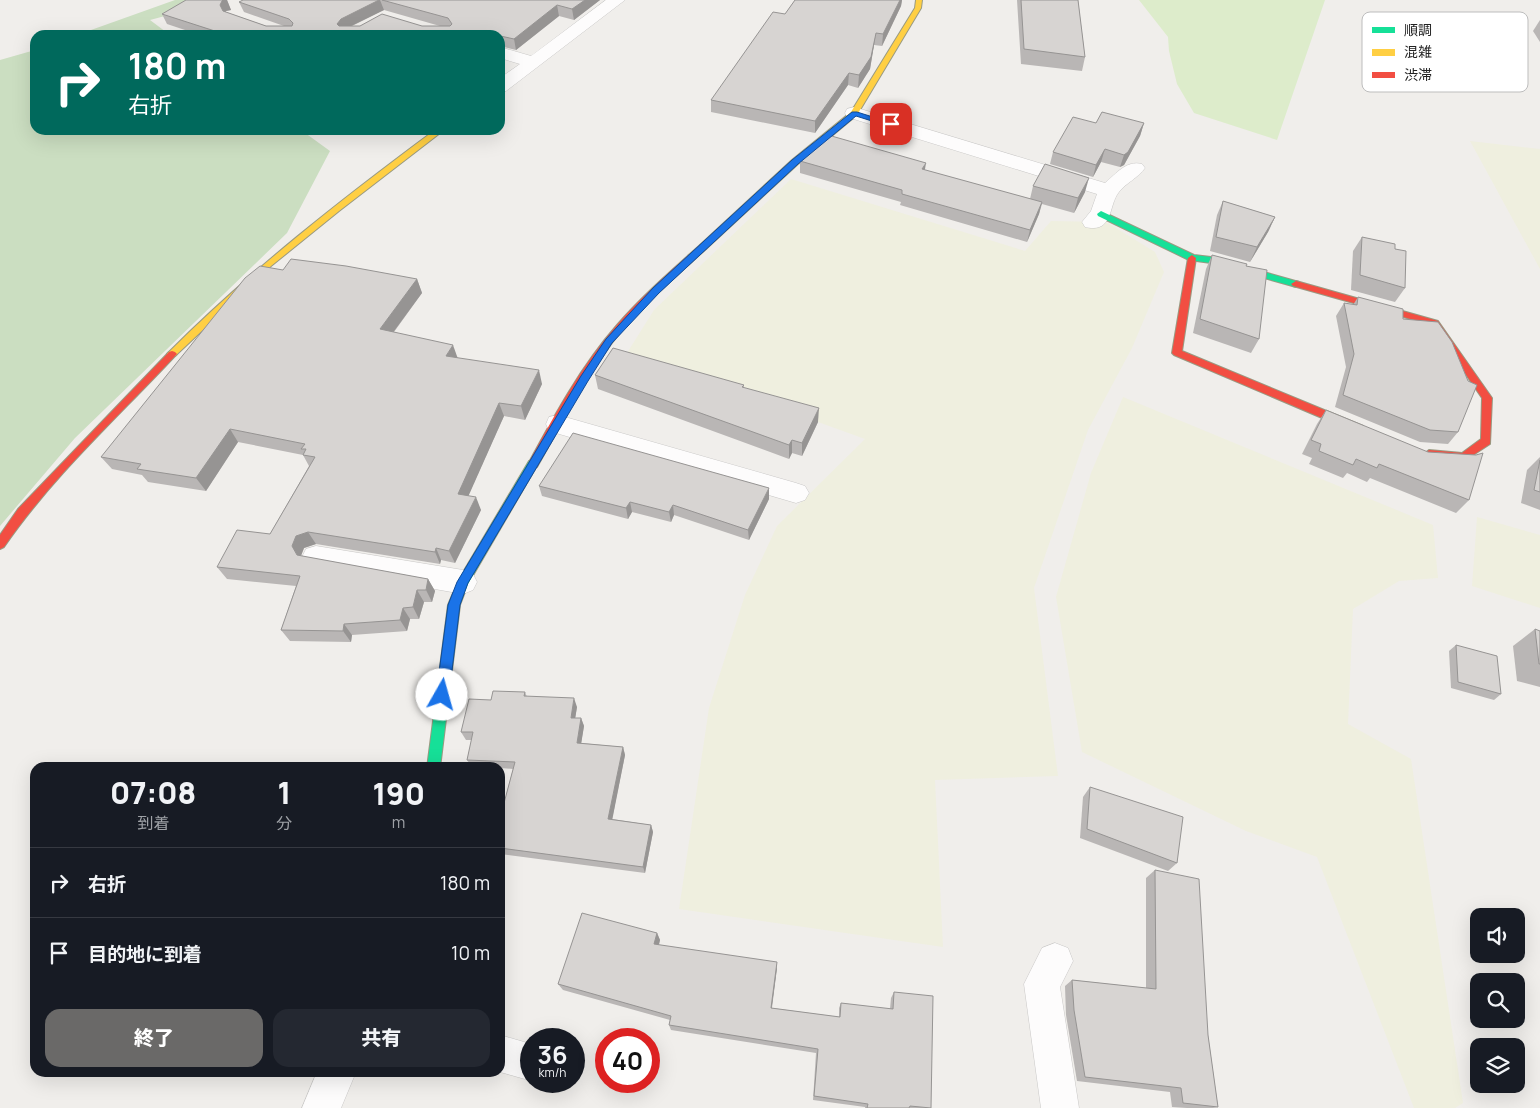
<!DOCTYPE html>
<html lang="ja">
<head>
<meta charset="utf-8">
<style>
	body { margin:0; font-family:Manrope,"Noto Sans JP",sans-serif; background:#242831; color:#f1f3f6; height:100vh; display:flex; flex-direction:column; font-size:19px; white-space:nowrap }
	* { box-sizing:border-box; margin:0 }
	p { font-size:16px; color:#9ea1a6 }
	.icon { flex:none; width:28px; height:28px; fill:none; stroke:currentColor; stroke-width:2; stroke-linecap:round; stroke-linejoin:round }
	.map { position:relative; flex:1; overflow:hidden }
	.sheet { position:absolute; left:30px; top:762px; width:475px; height:315px; display:flex; flex-direction:column; background:#171b24; border-radius:15px; box-shadow:0 5px 20px #0002 }
	.sheet>* { flex:none }
	.guide { position:absolute; left:30px; top:30px; width:475px; height:105px; border-radius:15px; box-shadow:0 5px 20px #0002; background:#00695c; color:#fff; overflow:hidden }
	.controls { position:absolute; left:1470px; top:908px; display:grid; gap:10px }
	.controls a { display:grid; place-items:center; width:55px; height:55px; border-radius:10px; background:#171b24; box-shadow:0 5px 20px #0002; font-size:25px }
	.speed { position:absolute; left:520px; top:1028px; display:flex; gap:10px; font-size:25px; font-weight:700; text-align:center }
	.speed>* { display:grid; place-content:center; width:65px; height:65px; border-radius:50%; background:#171b24; box-shadow:0 5px 20px #0002; line-height:1 }
	.speed small { font-size:12px; font-weight:400 }
	.speed .limit { border:8px solid #d22; background:#fff; color:#111 }
	.pin { position:absolute; display:grid; place-items:center; width:42px; height:42px; color:#fff; margin:-21px; border-radius:10px; box-shadow:0 2px 8px #0006 }
	.me { position:absolute; width:55px; margin:-28px; rotate:7deg; stroke-linejoin:round; filter:drop-shadow(0 0 4px #0008) }
	.turn { display:flex; align-items:center; gap:18px; height:105px; padding:0 15px; font-size:22px }
	.turn .icon { width:65px; height:65px; stroke-width:2.5 }
	.turn b { display:block; font-size:35px; line-height:42px }
	.eta { display:flex; justify-content:space-evenly; align-items:center; height:85px; text-align:center }
	.eta b { font-size:30px; font-weight:800; line-height:35px }
	.button { display:flex; gap:10px; margin-top:auto; padding:10px 15px }
	.button a { flex:1; height:58px; border-radius:15px; background:#6a6968; color:#fff; font-size:20px; font-weight:800; line-height:58px; text-align:center }
	.button a+a { background:#242831; color:#f1f3f6 }
	ul { padding:0; list-style:none }
	li { display:flex; align-items:center; gap:15px; height:70px; padding:0 15px; border-top:1px solid #363941 }
	li div { flex:1 }
	li b { display:block; font-size:19px }
	li em { font-style:normal }
	.map>svg:first-child { display:block }
	.farmland { fill:#efefdf }
	.grass { fill:#ddeccb }
	.forest { fill:#cbdec1 }
	.lines { fill:none; stroke-linecap:round; stroke-linejoin:round }
	.street-casing { stroke:#c9c8c7; stroke-width:1 }
	.fast-casing { stroke:#999a82; stroke-width:2 }
	.slow-casing { stroke:#999a82; stroke-width:2 }
	.jam-casing { stroke:#999a82; stroke-width:2 }
	.street { fill:#fdfcfc; fill-rule:evenodd }
	.fast { fill:#16e098; fill-rule:evenodd }
	.slow { fill:#ffcf43; fill-rule:evenodd }
	.jam { fill:#f24e42; fill-rule:evenodd }
	.wall { fill:#b9b6b5; fill-rule:evenodd }
	.shaded-wall { fill:#969493 }
	.building { fill:#d7d4d2; stroke:#969493 }
	.route { fill:#1a73e8; stroke:#114b97 }
	.key { fill:#fff; stroke:#bdbdbd; stroke-width:1 }
	.key-label { font-size:14px; fill:#222 }
</style>
</head>
<body>
<div class="map">
<svg width="1540" height="1108" viewBox="0 0 1540 1108">
	<rect width="100%" height="100%" fill="#f0eeeb"/>
	<g class="farmland">
		<polygon points="1470,141 1540,149 1540,269"/>
		<polygon points="791,179 1025,251 1051,221 1106,222 1155,252 1164,272 1132,348 1088,430 1034,588 1058,776 935,780 943,947 679,909 709,708 745,595 777,526 865,439 627,353 654,310"/>
		<polygon points="1123,397 1433,525 1438,578 1399,581 1353,609 1348,724 1411,759 1463,1103 1455,1108 1414,1108 1317,857 1246,831 1082,752 1056,597 1091,473"/>
		<polygon points="1477,517 1540,535 1540,608 1472,586"/>
	</g>
	<polygon class="grass" points="1139,0 1325,0 1277,140 1194,113 1177,84 1169,51 1168,37"/>
	<g class="forest">
		<polygon points="175,0 225,0 150,20 170,35 77,35"/>
		<polygon points="35,50 35,130 301,130 330,151 287,233 75,438 0,526 0,60"/>
	</g>
	<g class="lines">
		<defs>
			<g id="street">
				<polygon points="606,0 625,0 506,91 500,92 500,78 520,64 500,58 500,47 531,56"/>
				<path d="M854,107l251,76c11,-9 21,-23 37,-19l3,4c-7,10 -19,15 -26,24 -11,13 -5,42 -34,35l-3,-5 9,-11 6,-17 -250,-77 -2,-4 2,-4z"/>
				<polygon points="558,415 796,483 805,486 809,493 805,500 796,503 549,431 546,424 549,417"/>
				<polygon points="316,546 463,570 473,574 477,582 473,590 463,594 316,568 306,565 302,557 306,549"/>
				<polygon points="1055,943 1068,948 1073,961 1060,987 1079,1108 1041,1108 1024,984 1042,948"/>
				<polygon points="500,1035 531,1044 532,1081 500,1072"/>
				<polygon points="317,1072 356,1072 341,1108 302,1108"/>
			</g>
			<g id="fast">
				<polygon points="1101,211 1194,255 1211,257 1299,282 1301,284 1296,287 1211,263 1189,260 1098,216 1097,214"/>
				<polygon points="533,460 538,464 468,584 460,605 440,768 427,768 448,605 459,579 529,461"/>
			</g>
			<g id="slow">
				<polygon points="916,0 922,0 921,8 857,115 798,164 706,249 700,249 700,245 792,160 851,112 915,8"/>
				<path d="M435,130h9l-105,81 -68,55 -96,90h-6l-2,-2 2,-2c82,-82 173,-153 266,-222z"/>
			</g>
			<g id="jam">
				<path d="M703,244l4,3 -1,2c-33,30 -67,59 -94,94 -29,39 -51,82 -75,124h-8l-1,-3c26,-48 53,-98 89,-139 25,-29 54,-54 83,-80z"/>
				<polygon points="1192,255 1196,258 1182,351 1363,426 1364,429 1363,432 1355,432 1174,355 1172,353 1188,258"/>
				<polygon points="1296,281 1438,321 1492,398 1490,444 1464,461 1429,458 1424,454 1429,450 1462,453 1481,439 1482,398 1432,325 1293,286 1291,284"/>
				<path d="M172,351l3,1 2,2 -2,2c-58,62 -123,121 -171,191l-4,2v-14l18,-26 151,-157z"/>
			</g>
		</defs>
		<use href="#street" class="street-casing"/>
		<use href="#fast" class="fast-casing"/>
		<use href="#slow" class="slow-casing"/>
		<use href="#jam" class="jam-casing"/>
		<use href="#street" class="street"/>
		<use href="#fast" class="fast"/>
		<use href="#slow" class="slow"/>
		<use href="#jam" class="jam"/>
	</g>
	<g class="wall">
		<path d="M186,0h41l4,10 -5,1v1l40,14h18l-40,-14 -5,-10 4,-2h357l-26,20 -15,-4 -43,34 -16,-4v-11h-300l-33,-11 -5,-10zM384,10l56,16h-88z"/>
		<polygon points="795,0 902,0 901,6 882,46 874,45 870,69 858,88 848,85 815,133 711,112 711,100 785,14"/>
		<polygon points="1017,0 1078,0 1085,57 1082,71 1021,64"/>
		<polygon points="1540,20 1540,42 1533,31"/>
		<polygon points="1096,123 1144,123 1140,136 1124,165 1120,167 1101,162 1093,177 1050,164 1053,152"/>
		<polygon points="800,161 925,170 1030,199 1033,186 1085,192 1074,213 1042,204 1039,214 1027,242 900,205 901,202 800,173"/>
		<polygon points="1223,201 1275,217 1268,232 1250,262 1210,251 1217,215"/>
		<polygon points="1362,237 1395,249 1405,288 1395,302 1351,290 1353,251"/>
		<polygon points="1212,255 1247,266 1259,339 1251,353 1193,333 1206,269"/>
		<polygon points="417,279 422,293 394,332 458,358 542,384 525,420 504,416 468,496 481,510 455,563 441,560 440,564 316,544 304,548 301,556 428,579 435,591 432,602 424,602 419,619 410,619 407,631 352,635 351,642 290,641 281,630 296,586 227,579 217,567 270,534 309,466 303,455 238,442 206,491 148,482 142,475 112,469 101,457"/>
		<polygon points="1358,297 1403,319 1458,432 1448,444 1420,442 1335,407 1346,367 1336,316 1344,303 1353,305"/>
		<polygon points="595,375 744,385 744,388 818,422 802,456 792,453 789,459 598,389"/>
		<polygon points="1326,410 1469,500 1456,513 1370,478 1367,482 1347,473 1343,478 1309,464 1312,458 1302,454 1317,424"/>
		<polygon points="1540,457 1540,510 1521,503 1527,470"/>
		<polygon points="539,486 769,499 749,540 674,515 671,522 632,512 628,519 542,496"/>
		<polygon points="1535,629 1540,631 1540,687 1517,681 1513,646"/>
		<polygon points="1456,645 1501,694 1494,700 1451,688 1449,651"/>
		<polygon points="525,692 527,697 577,707 575,718 581,718 584,726 581,743 623,747 625,755 612,819 651,825 653,832 645,873 500,854 500,818 513,769 500,768 472,767 467,760 472,740 466,740 461,732 491,700"/>
		<polygon points="1090,787 1177,863 1168,871 1080,838 1083,797"/>
		<polygon points="1155,870 1208,1035 1218,1107 1213,1108 1187,1108 1172,1107 1170,1092 1077,1081 1066,1015 1065,986 1072,980 1146,988 1146,878"/>
		<polygon points="657,933 660,940 659,945 777,968 772,1008 839,1017 839,1008 841,1003 890,1009 891,998 894,992 931,1108 865,1108 865,1107 813,1100 816,1053 671,1030 669,1025 670,1020 563,990 558,984"/>
	</g>
	<g class="shaded-wall">
		<polygon points="223,0 227,0 231,10 226,11 224,15 220,5 222,1"/>
		<polygon points="379,0 380,0 384,10 345,29 341,35 337,24 341,19"/>
		<polygon points="585,0 600,0 574,20 572,9"/>
		<polygon points="900,0 902,0 901,6 882,46 883,34"/>
		<polygon points="557,5 559,16 516,50 514,39"/>
		<polygon points="876,33 870,69 858,88 859,75"/>
		<polygon points="500,50 502,61 500,63"/>
		<polygon points="849,73 848,85 815,133 815,121"/>
		<polygon points="1144,123 1140,136 1124,165 1120,167 1124,155"/>
		<polygon points="1105,149 1101,162 1093,177 1096,165"/>
		<polygon points="926,163 924,175 922,169"/>
		<polygon points="1089,178 1085,192 1074,213 1078,198"/>
		<polygon points="1042,202 1039,214 1027,242 1030,230"/>
		<polygon points="1275,217 1268,232 1250,262 1257,247"/>
		<polygon points="417,279 422,293 386,342 380,329"/>
		<polygon points="453,345 458,359 446,356"/>
		<polygon points="539,370 542,384 525,420 521,406"/>
		<polygon points="499,403 504,416 464,506 458,494"/>
		<polygon points="819,408 818,422 802,456 802,443"/>
		<polygon points="230,429 238,442 206,491 196,478"/>
		<polygon points="792,440 792,453 789,459 789,445"/>
		<polygon points="769,488 769,499 749,540 748,530"/>
		<polygon points="476,497 481,510 455,563 449,551"/>
		<polygon points="630,502 632,512 628,519 626,508"/>
		<polygon points="673,505 674,515 671,522 669,512"/>
		<polygon points="308,532 316,544 304,548 300,558 297,555 292,546 296,536"/>
		<polygon points="436,548 441,560 440,564 435,552"/>
		<polygon points="428,579 435,591 432,602 426,590"/>
		<polygon points="417,590 424,602 419,619 413,607"/>
		<polygon points="403,608 410,619 407,631 400,620"/>
		<polygon points="344,624 352,635 351,642 343,631"/>
		<polygon points="574,698 577,707 574,726 571,718"/>
		<polygon points="581,718 584,726 580,751 577,743"/>
		<polygon points="623,747 625,755 611,826 608,819"/>
		<polygon points="651,825 653,832 645,873 643,867"/>
		<polygon points="657,933 660,940 657,951 654,944"/>
		<polygon points="777,962 777,968 771,1013 771,1008"/>
	</g>
	<g class="building">
		<polygon points="186,0 223,0 222,1 220,5 223,11 266,26 292,26 293,23 289,19 239,2 243,0 379,0 341,19 337,24 339,26 360,26 382,14 422,26 450,26 452,24 448,18 382,0 585,0 572,9 557,5 514,39 496,35 217,35 221,33 162,14"/>
		<polygon points="795,0 900,0 883,34 876,33 871,57 859,75 849,73 815,121 711,100 773,12 785,14"/>
		<polygon points="1021,0 1078,0 1085,57 1024,49"/>
		<polygon points="1102,112 1144,123 1128,152 1124,155 1105,149 1096,165 1053,152 1073,117 1096,123"/>
		<polygon points="828,135 926,163 922,169 1042,202 1030,230 902,194 902,190 800,161"/>
		<polygon points="1045,164 1089,178 1078,198 1033,186"/>
		<polygon points="1223,201 1275,217 1257,247 1216,237"/>
		<polygon points="1362,237 1395,244 1395,249 1406,251 1405,288 1360,275"/>
		<polygon points="1212,255 1247,264 1246,266 1267,270 1259,339 1200,319"/>
		<polygon points="291,259 346,266 417,279 380,329 453,345 446,356 539,370 521,406 499,403 458,494 476,497 449,551 436,548 435,552 308,532 296,536 292,546 297,555 428,579 426,590 417,590 413,607 403,608 400,620 344,624 343,631 281,630 300,576 217,567 237,530 270,534 315,457 303,455 306,449 301,449 305,444 230,429 196,478 137,469 141,464 101,457 245,278 260,266 283,270"/>
		<polygon points="1358,297 1403,309 1403,319 1438,322 1452,342 1468,381 1477,385 1458,432 1430,430 1343,395 1354,354 1344,303 1357,305"/>
		<polygon points="613,348 744,385 742,387 819,408 802,443 792,440 789,445 595,375"/>
		<polygon points="1326,410 1428,452 1476,455 1483,453 1469,500 1379,464 1377,468 1356,459 1353,465 1319,451 1321,444 1311,440"/>
		<polygon points="573,433 769,488 748,530 673,505 669,512 630,502 626,508 539,486"/>
		<polygon points="1540,460 1540,492 1534,490"/>
		<polygon points="1535,629 1540,631 1540,664 1539,664"/>
		<polygon points="1456,645 1497,656 1501,694 1458,682"/>
		<polygon points="493,691 525,692 524,696 574,698 571,718 581,718 577,743 623,747 608,819 651,825 643,867 500,848 500,818 515,762 467,760 473,732 461,732 469,699 491,700"/>
		<polygon points="1090,787 1183,817 1177,863 1087,829"/>
		<polygon points="1155,870 1199,879 1208,1035 1218,1107 1183,1103 1181,1088 1085,1077 1074,1010 1072,980 1156,989"/>
		<polygon points="582,913 657,933 654,944 777,962 771,1008 840,1017 841,1003 893,1009 894,992 933,996 931,1108 910,1106 909,1108 867,1108 868,1104 814,1096 818,1049 669,1025 671,1016 558,984"/>
	</g>
	<polygon class="route" points="852,112 857,112 895,124 891,127 856,116 798,164 659,293 612,343 588,381 468,583 460,605 449,695 447,699 442,701 438,699 436,695 448,605 457,582 581,376 606,339 653,288 792,160"/>
	<rect x="1362" y="12" width="166" height="80" rx="8" class="key"/>
	<rect x="1372" y="27" width="23" height="6" fill="#16e098"/>
	<rect x="1372" y="49" width="23" height="7" fill="#ffcf43"/>
	<rect x="1372" y="72" width="23" height="6" fill="#f24e42"/>
	<g class="key-label">
		<text x="1404" y="35">順調</text>
		<text x="1404" y="57">混雑</text>
		<text x="1404" y="80">渋滞</text>
	</g>
</svg>
<div class="controls">
<a><svg class="icon" aria-label="sound" viewBox="0 0 24 24"><path d="M4 9h4l5-4v14l-5-4H4zM17 9q2 3 0 6"/></svg></a>
<a><svg class="icon" aria-label="search" viewBox="0 0 24 24"><circle cx="10" cy="10" r="6"/><path d="M15 15l6 6"/></svg></a>
<a><svg class="icon" aria-label="layers" viewBox="0 0 24 24"><path d="M12 4l9 5-9 5-9-5zM3 14l9 5 9-5"/></svg></a>
</div>
<div class="speed"><div>36<small>km/h</small></div><div class="limit">40</div></div>
<div class="pin" style="left:891px;top:124px;background:#d93025"><svg class="icon" aria-label="arrive" viewBox="0 0 24 24"><path d="M6 21V4h12l-3 4 3 4H6"/></svg></div>
<svg class="me" style="left:442px;top:695px" viewBox="-20 -20 40 40"><circle r="19" fill="#fff"/><path d="M0-13L10 11 0 6-10 11z" fill="#1a73e8"/></svg>
<div class="guide">
<div class="turn"><svg class="icon" aria-label="right" viewBox="0 0 24 24"><path d="M7 20v-9h11M14 6l5 5-5 5"/></svg><div><b>180 m</b>右折</div></div>
</div>
<section class="sheet">
<div class="eta">
<div><b>07:08</b><p>到着</p></div>
<div><b>1</b><p>分</p></div>
<div><b>190</b><p>m</p></div>
</div>
<ul>
<li><svg class="icon" aria-label="right" viewBox="0 0 24 24"><path d="M7 20v-9h11M14 6l5 5-5 5"/></svg><div><b>右折</b></div><em>180 m</em></li>
<li><svg class="icon" aria-label="arrive" viewBox="0 0 24 24"><path d="M6 21V4h12l-3 4 3 4H6"/></svg><div><b>目的地に到着</b></div><em>10 m</em></li>
</ul>
<div class="button"><a>終了</a><a>共有</a></div>
</section>
</div>
</body>
</html>
